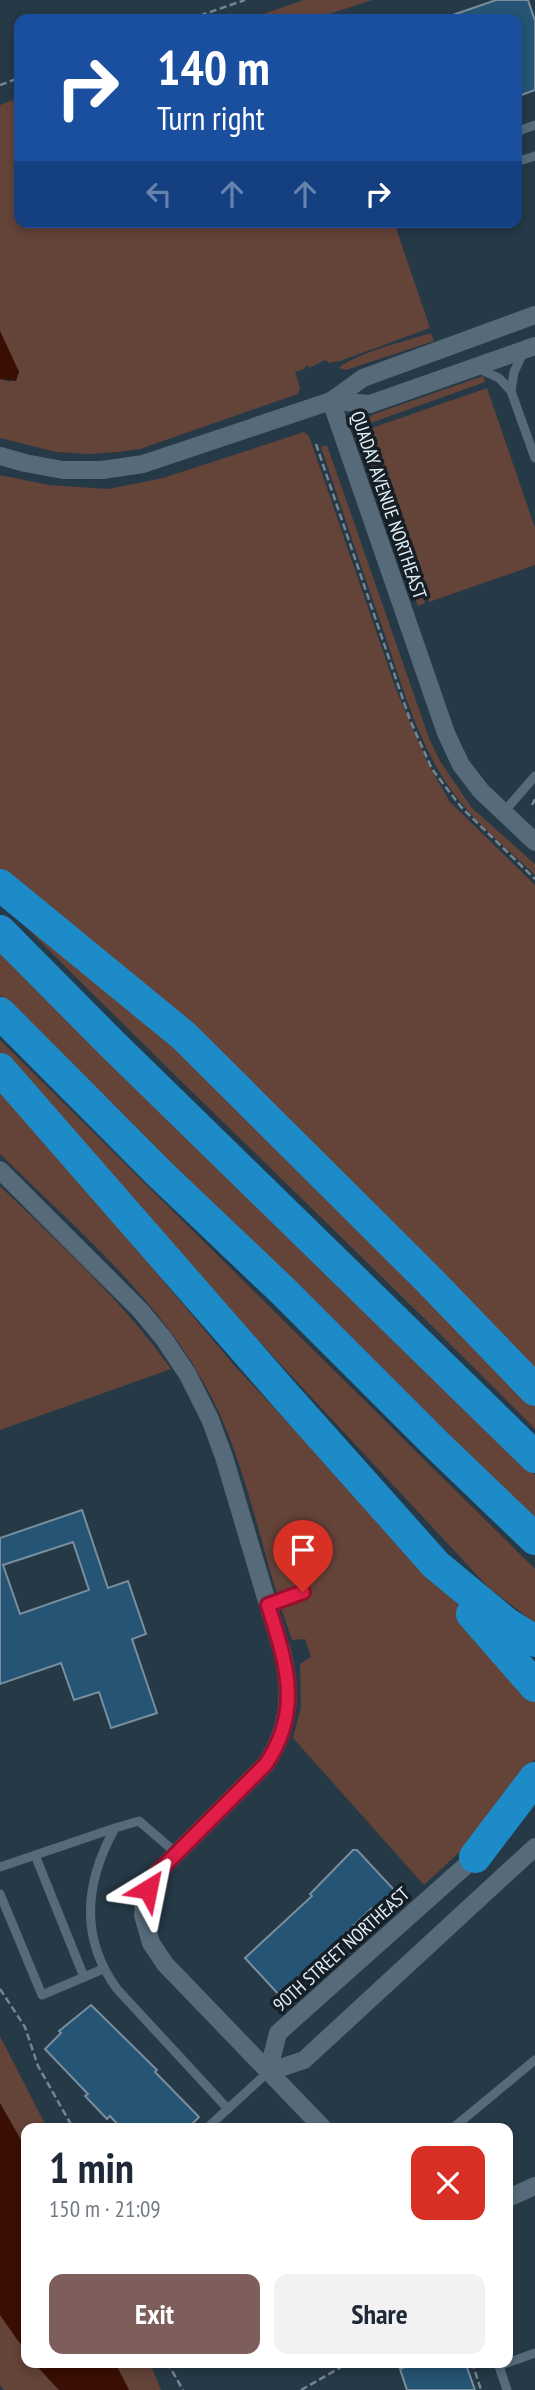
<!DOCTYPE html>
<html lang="en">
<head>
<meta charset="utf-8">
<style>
	body { margin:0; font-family:"PT Sans Narrow",sans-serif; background:#f2f2f3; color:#1f2937; height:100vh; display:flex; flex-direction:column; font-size:26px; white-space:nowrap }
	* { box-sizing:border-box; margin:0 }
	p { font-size:23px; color:#747a83 }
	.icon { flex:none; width:38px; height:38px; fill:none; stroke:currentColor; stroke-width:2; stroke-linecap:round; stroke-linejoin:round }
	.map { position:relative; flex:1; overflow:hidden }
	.drawer { position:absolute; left:21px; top:2123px; width:492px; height:245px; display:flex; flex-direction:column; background:#fff; border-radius:14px; box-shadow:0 4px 10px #0003 }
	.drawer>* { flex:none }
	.guide { position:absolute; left:14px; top:14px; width:508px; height:214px; border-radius:14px; box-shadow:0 4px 10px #0003; background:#1a4fa0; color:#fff; overflow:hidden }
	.pin { position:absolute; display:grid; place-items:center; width:60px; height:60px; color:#fff; margin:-72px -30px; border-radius:50% 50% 50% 0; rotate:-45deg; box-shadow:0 0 7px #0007 }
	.pin .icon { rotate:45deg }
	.me { position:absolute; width:77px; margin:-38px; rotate:35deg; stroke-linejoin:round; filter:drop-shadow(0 0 5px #0008) }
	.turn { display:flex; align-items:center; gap:24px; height:147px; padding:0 28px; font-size:32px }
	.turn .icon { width:91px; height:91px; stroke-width:2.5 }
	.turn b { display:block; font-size:49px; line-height:60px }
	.lanes { display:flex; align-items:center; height:66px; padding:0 28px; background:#0003; justify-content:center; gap:35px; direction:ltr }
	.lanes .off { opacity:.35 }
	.round { display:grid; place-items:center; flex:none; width:74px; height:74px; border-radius:14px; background:#f2f2f3 }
	.overview { display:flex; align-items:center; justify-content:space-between; height:119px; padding:0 28px }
	h1 { font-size:42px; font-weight:800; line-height:52px }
	.action { display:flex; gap:14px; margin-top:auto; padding:14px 28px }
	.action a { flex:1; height:80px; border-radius:14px; background:#7e5e5a; color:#fff; font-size:28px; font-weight:800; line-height:80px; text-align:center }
	.action a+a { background:#f2f2f3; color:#1f2937 }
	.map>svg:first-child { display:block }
	.green { fill:#644339 }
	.water { fill:#3a0e02 }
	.building { fill:#255474; stroke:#798e9e; stroke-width:2; fill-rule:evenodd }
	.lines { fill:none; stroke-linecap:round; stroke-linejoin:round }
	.path { stroke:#758591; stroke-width:2.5; stroke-dasharray:7 3.5; stroke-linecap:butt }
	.lane { stroke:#566a79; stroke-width:9 }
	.street { stroke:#566a79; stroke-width:18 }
	.highway { stroke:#1e8bc9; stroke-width:32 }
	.route-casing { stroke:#92132f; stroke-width:18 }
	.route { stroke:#e11d48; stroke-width:12 }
	.labels { text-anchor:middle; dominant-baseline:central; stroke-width:7; stroke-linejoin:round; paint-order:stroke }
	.street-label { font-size:19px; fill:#e3eff8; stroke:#171f26 }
</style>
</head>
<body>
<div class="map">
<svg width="535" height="2390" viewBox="0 0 535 2390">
	<rect width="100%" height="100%" fill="#263947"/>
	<g class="green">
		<polygon points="304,0 372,0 326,15 326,19 249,19"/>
		<polygon points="19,98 19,222 394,222 430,328 340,361 329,363 325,360 309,368 307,365 304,369 295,372 300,387 298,394 140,449 118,452 90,454 56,452 0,438 0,379 10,382 19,372 0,331 0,105"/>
		<path d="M431,333l3,8 -88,29 -7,-2c12,-13 72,-29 92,-35z"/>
		<polygon points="483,376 485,382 368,424 364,422 374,414"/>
		<polygon points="487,388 535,528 535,565 429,602 369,429"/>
		<polygon points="304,432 309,436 397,692 428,764 450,802 535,885 535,1371 0,876 0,475 49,485 108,489 163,478"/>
		<polygon points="366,433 425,603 418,606 362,439 361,434"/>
		<path d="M327,445l102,293 11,23 32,47 63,56v11c-30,-28 -62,-54 -86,-88 -31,-45 -47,-101 -64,-152 -22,-63 -43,-125 -64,-188z"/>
		<path d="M18,919l92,63 425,419v28c-170,-172 -347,-338 -517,-510z"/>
		<polygon points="0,949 535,1475 535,1522 0,995"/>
		<polygon points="0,1040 535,1569 535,1623 489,1588 229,1309 0,1055"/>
		<path d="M0,1086l233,278 263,281 39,50v64l-53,72 -58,54 -131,-147 8,-31 -1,-43 11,-7 -6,-18 -13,1 -11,-32 28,-9 -5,-15 -23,12 -4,-2c-20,-65 -34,-135 -65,-196 -49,-97 -136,-169 -212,-244z"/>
		<path d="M0,1186c60,58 122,114 171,183l-171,61z"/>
		<polygon points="0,2036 47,2128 26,2128 26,2149 0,2103"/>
		<polygon points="0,2315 26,2352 26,2362 34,2363 59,2390 4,2390 0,2385"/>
		<polygon points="115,2363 150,2363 161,2390 129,2390"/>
	</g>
	<g class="water">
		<polygon points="0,331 19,372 16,381 0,379"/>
		<polygon points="0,2103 26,2149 26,2352 0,2315"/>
		<polygon points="34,2363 115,2363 129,2390 59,2390"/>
	</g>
	<g class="building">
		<polygon points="496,0 528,0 535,21 535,90 516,97 516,19 447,19 447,17"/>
		<path d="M82,1510l26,78 20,-7 18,53 -14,5 25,74 -46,15 -12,-36 -25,8 -13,-37 -61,21v-146zM73,1542l16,48 -69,24 -17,-49z"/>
		<polygon points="353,1850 357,1850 397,1893 394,1895 396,1897 379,1912 377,1910 375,1912 372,1908 348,1931 351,1934 339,1944 337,1942 318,1959 320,1961 281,1997 245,1958 312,1896 310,1894"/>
		<polygon points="91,2005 157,2070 155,2072 199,2117 188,2128 121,2128 110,2116 107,2119 85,2096 88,2094 45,2049 61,2033 59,2031"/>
		<polygon points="418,2362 465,2362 475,2390 407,2390 400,2369"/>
	</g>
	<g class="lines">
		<g class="path">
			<polyline points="190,19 245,0"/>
			<polyline points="0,85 19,78"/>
			<polyline points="316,444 410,720 432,769 461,807 535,879"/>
			<polyline points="532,805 535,799"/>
			<polyline points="0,1989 25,2027 38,2066 73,2128"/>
			<polyline points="167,2362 183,2390"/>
			<polyline points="472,2362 481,2390"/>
			<polyline points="301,2390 350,2362"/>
		</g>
		<g class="lane">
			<polyline points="516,132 535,125"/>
			<polyline points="516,162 535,156"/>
			<polyline points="477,368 499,378 511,391 514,372 524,351"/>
			<polyline points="511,391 535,458"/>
			<polyline points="503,813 535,776"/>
			<polyline points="268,1605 303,1592"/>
			<path d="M175,1852l-36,-31 -24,7c-30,54 -36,109 2,161l111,120"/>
			<polyline points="35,1855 84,1977"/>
			<polyline points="0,1867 115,1828"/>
			<polyline points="0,1894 42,1995 103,1969"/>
			<polyline points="207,2128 268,2072"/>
			<polyline points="453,2128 535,2060"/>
			<polyline points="507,2390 499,2366 535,2353"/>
		</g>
		<g class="street">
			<polyline points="331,401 363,378 535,315"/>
			<polyline points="331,401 370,404 535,346"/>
			<polyline points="0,456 25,463 63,470 102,470 143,464 331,401 446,733 461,765 481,791 535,842"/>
			<path d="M0,1170l140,140 24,29 24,36 22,44 14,38 59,198c9,41 6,74 -17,109l-111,111 -11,25 -1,15 8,28 14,21 158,164"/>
			<polyline points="268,2072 278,2033 481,1852"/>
			<polyline points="268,2072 304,2060 535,1847"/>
			<polyline points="508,2198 535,2186"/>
		</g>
		<g class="highway">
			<polyline points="0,885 184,1036 427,1278 535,1390"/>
			<polyline points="0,931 111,1043 535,1457"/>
			<polyline points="0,1013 159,1173 283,1291 436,1444 535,1539"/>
			<polyline points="0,1069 282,1392 436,1565 506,1623 535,1641"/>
			<polyline points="472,1614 535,1686"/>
			<polyline points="475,1857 535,1778"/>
		</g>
	</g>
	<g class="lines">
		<defs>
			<path id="route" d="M148,1889l7,-14 111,-111c37,-56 20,-100 2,-159l35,-13"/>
		</defs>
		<use href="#route" class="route-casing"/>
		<use href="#route" class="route"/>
	</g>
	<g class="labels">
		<g class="street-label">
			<text transform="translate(389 505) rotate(71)">QUADAY AVENUE NORTHEAST</text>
			<text transform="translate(341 1949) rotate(-42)">90TH STREET NORTHEAST</text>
		</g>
	</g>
</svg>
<div class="pin" style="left:303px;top:1592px;background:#d93025"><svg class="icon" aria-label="arrive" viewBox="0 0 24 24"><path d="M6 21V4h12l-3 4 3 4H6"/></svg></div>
<svg class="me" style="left:148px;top:1889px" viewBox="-20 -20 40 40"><path d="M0-17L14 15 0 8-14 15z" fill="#e11d48" stroke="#fff" stroke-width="4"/></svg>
<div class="guide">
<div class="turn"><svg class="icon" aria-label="right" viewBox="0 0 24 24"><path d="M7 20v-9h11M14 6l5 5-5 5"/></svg><div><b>140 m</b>Turn right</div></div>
<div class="lanes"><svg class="icon off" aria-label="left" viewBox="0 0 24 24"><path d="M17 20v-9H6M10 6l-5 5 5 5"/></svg><svg class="icon off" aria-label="ahead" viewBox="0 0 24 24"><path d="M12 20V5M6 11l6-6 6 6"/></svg><svg class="icon off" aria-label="ahead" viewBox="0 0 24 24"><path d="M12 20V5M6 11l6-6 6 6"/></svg><svg class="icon" aria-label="right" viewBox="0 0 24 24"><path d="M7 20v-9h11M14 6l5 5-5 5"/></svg></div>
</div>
<section class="drawer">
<div class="overview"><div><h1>1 min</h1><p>150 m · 21:09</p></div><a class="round" style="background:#d93025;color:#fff"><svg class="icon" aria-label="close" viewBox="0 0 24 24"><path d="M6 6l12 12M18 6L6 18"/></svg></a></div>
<div class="action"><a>Exit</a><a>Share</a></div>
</section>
</div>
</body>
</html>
